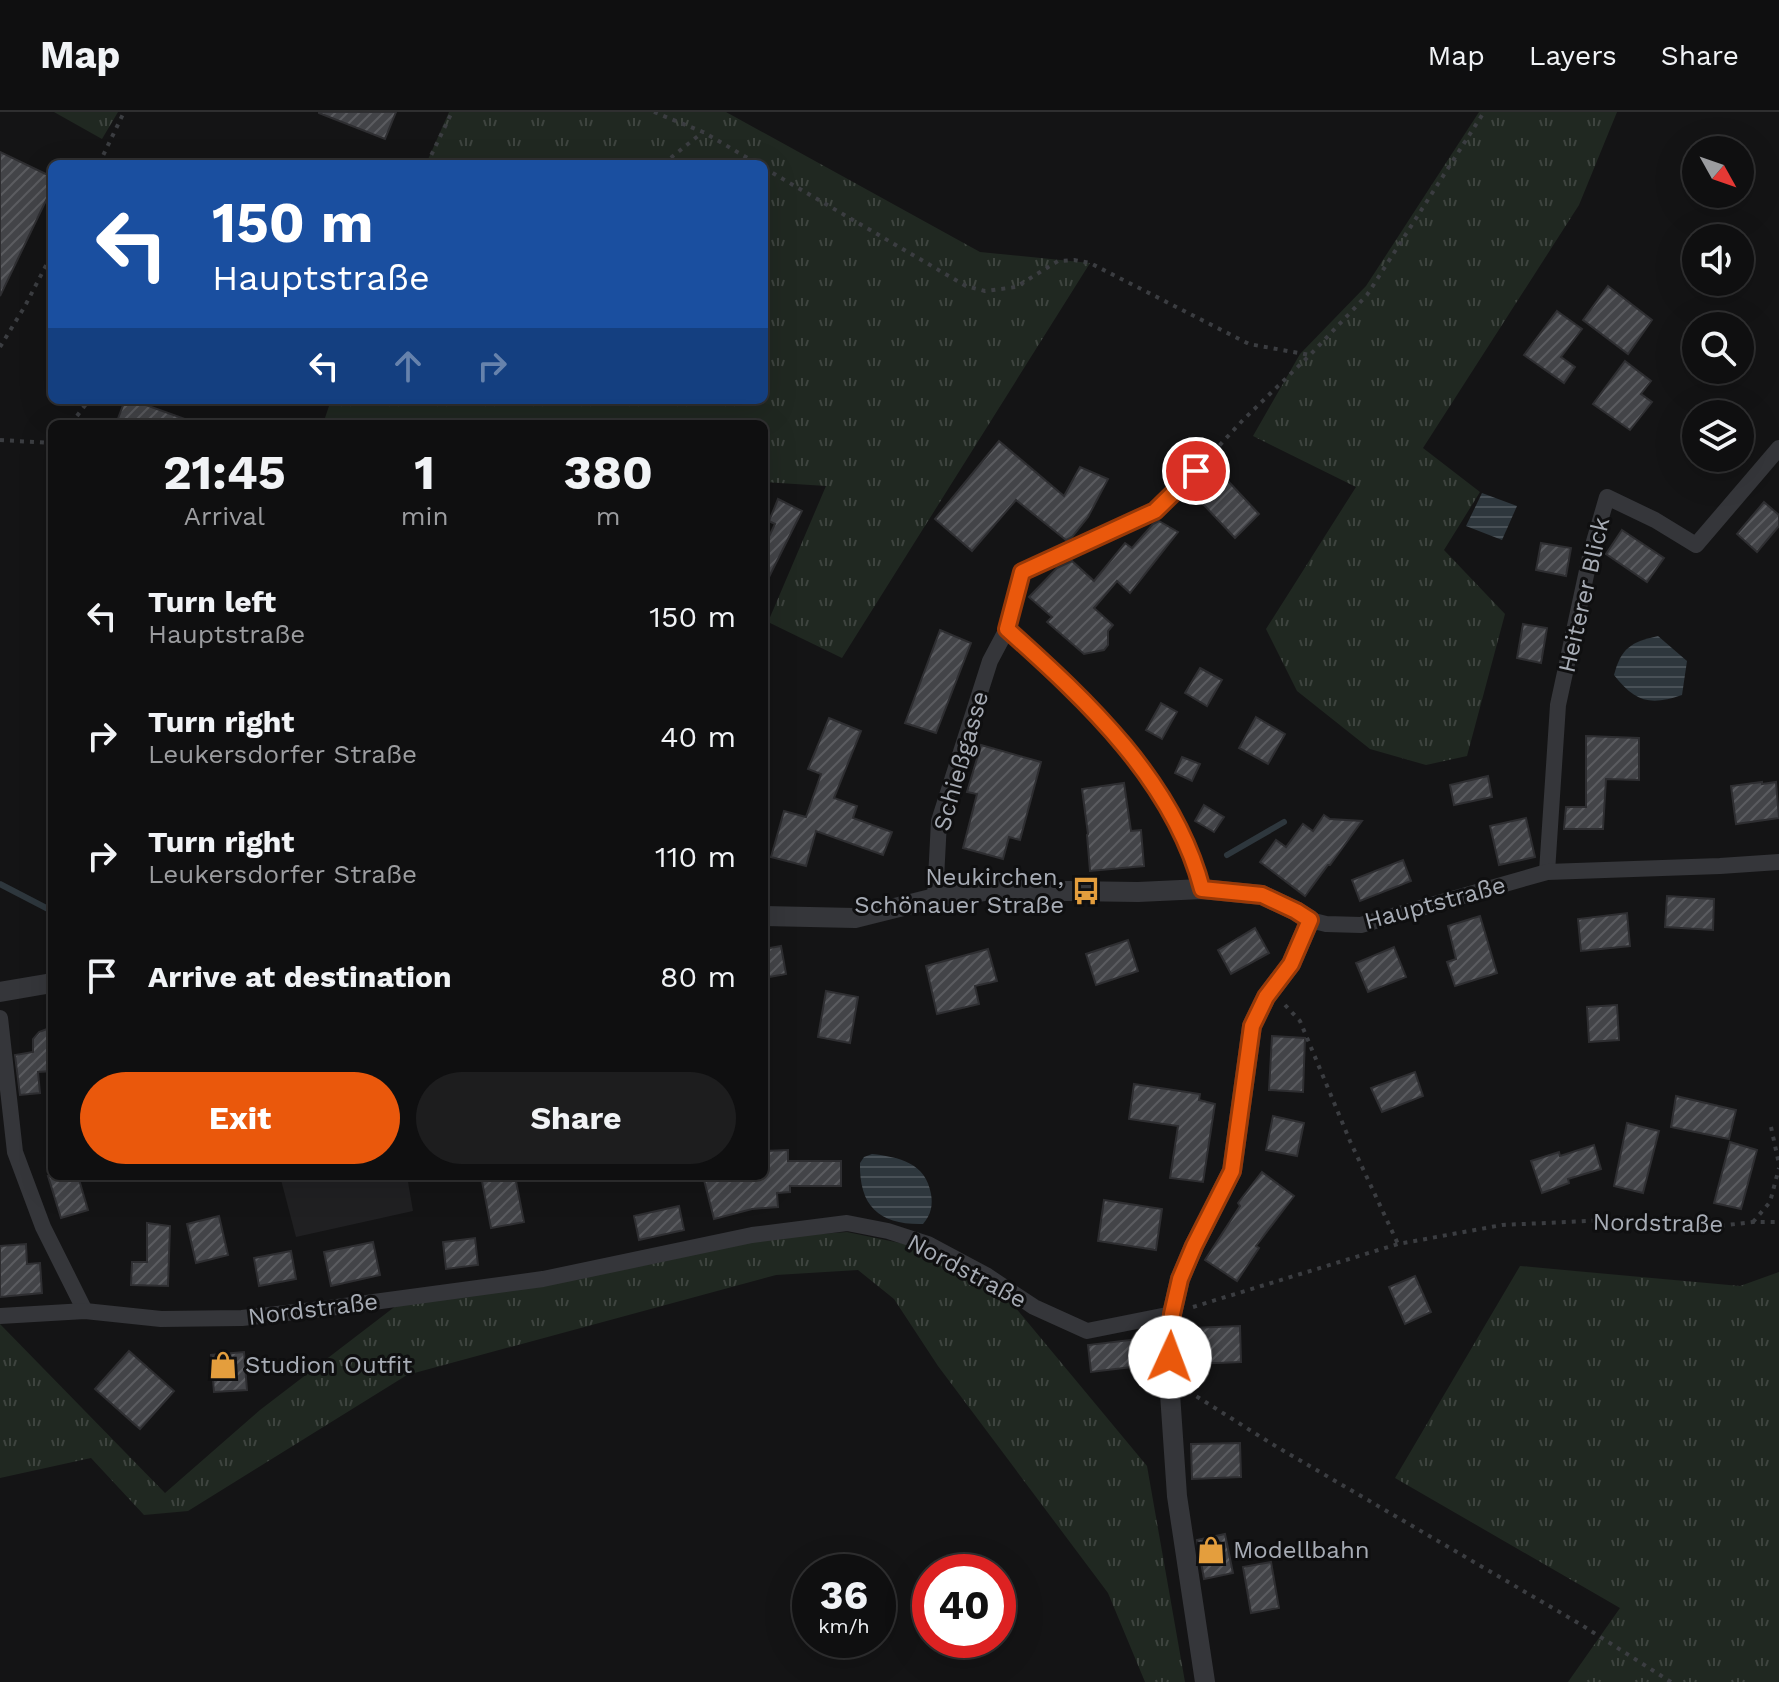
<!DOCTYPE html>
<html lang="en">
<head>
<meta charset="utf-8">
<style>
	body { margin:0; font-family:"Work Sans",sans-serif; background:#1d1d1e; color:#f1f3f6; height:100vh; display:flex; flex-direction:column; font-size:30px; white-space:nowrap }
	* { box-sizing:border-box; margin:0 }
	p { font-size:26px; color:#9b9c9f }
	.icon { flex:none; width:44px; height:44px; fill:none; stroke:currentColor; stroke-width:2; stroke-linecap:round; stroke-linejoin:round }
	.map { position:relative; flex:1; overflow:hidden }
	.drawer { position:absolute; left:48px; top:308px; width:720px; height:760px; display:flex; flex-direction:column; background:#0f0f10; border-radius:12px; box-shadow:0 8px 32px #0002,0 0 0 2px #2f2f30 }
	.drawer>* { flex:none }
	.top-card { position:absolute; left:48px; top:48px; width:720px; height:244px; border-radius:12px; box-shadow:0 8px 32px #0002,0 0 0 2px #2f2f30; background:#1a4fa0; color:#fff; overflow:hidden }
	.needle { width:52px; rotate:130deg }
	.tools { position:absolute; left:1682px; top:24px; display:grid; gap:16px }
	.tools a { display:grid; place-items:center; width:72px; height:72px; border-radius:50%; background:#0f0f10; box-shadow:0 8px 32px #0002,0 0 0 2px #2f2f30; font-size:40px }
	.speed { position:absolute; left:792px; top:1442px; display:flex; gap:16px; font-size:40px; font-weight:700; text-align:center }
	.speed>* { display:grid; place-content:center; width:104px; height:104px; border-radius:50%; background:#0f0f10; box-shadow:0 8px 32px #0002,0 0 0 2px #2f2f30; line-height:1 }
	.speed small { font-size:20px; font-weight:400 }
	.speed .limit { border:12px solid #d22; background:#fff; color:#111 }
	.pin { position:absolute; display:grid; place-items:center; width:68px; height:68px; color:#fff; margin:-34px; border:4px solid #fff; border-radius:50%; box-shadow:0 2px 8px #0007 }
	.me { position:absolute; width:88px; margin:-44px; rotate:2deg; stroke-linejoin:round; filter:drop-shadow(0 0 6px #0008) }
	.turn { display:flex; align-items:center; gap:28px; height:168px; padding:0 32px; font-size:36px }
	.turn .icon { width:104px; height:104px; stroke-width:2.5 }
	.turn b { display:block; font-size:56px; line-height:68px }
	.lanes { display:flex; align-items:center; height:76px; padding:0 32px; background:#0003; justify-content:center; gap:40px; direction:ltr }
	.lanes .off { opacity:.35 }
	.eta { display:flex; justify-content:space-evenly; align-items:center; height:136px; text-align:center }
	.eta b { font-size:48px; font-weight:700; line-height:56px }
	.cta { display:flex; gap:16px; margin-top:auto; padding:16px 32px }
	.cta a { flex:1; height:92px; border-radius:48px; background:#ea580c; color:#fff; font-size:32px; font-weight:700; line-height:92px; text-align:center }
	.cta a+a { background:#1d1d1e; color:#f1f3f6 }
	ul { padding:0; list-style:none }
	li { display:flex; align-items:center; gap:24px; height:120px; padding:0 32px }
	li div { flex:1 }
	li b { display:block; font-size:30px }
	li em { font-style:normal }
	header { display:flex; align-items:center; gap:48px; box-sizing:border-box; height:112px; padding:0 40px; background:#0f0f10; border-bottom:2px solid #2f2f30 }
	header strong { font-size:38px }
	nav { display:flex; gap:44px; margin-inline-start:auto; font-size:28px }
	.map>svg:first-child { display:block }
	.built { fill:#202022 }
	.grass { fill:url(#grass-tufts) }
	.water { fill:url(#water-rules) }
	.lines { fill:none; stroke-linecap:round; stroke-linejoin:round }
	.stream { stroke:#2e373d; stroke-width:6 }
	.building { fill:url(#building-hatch); stroke:#2e2e31; stroke-width:2 }
	.path { stroke:#3b3d41; stroke-width:4; stroke-dasharray:4 6; stroke-linecap:butt }
	.minor { stroke:#35363a; stroke-width:16 }
	.tertiary { stroke:#35363a; stroke-width:20 }
	.route-casing { stroke:#983908; stroke-width:20 }
	.route { stroke:#ea580c; stroke-width:14 }
	.labels { text-anchor:middle; dominant-baseline:central; stroke-width:6; stroke-linejoin:round; paint-order:stroke }
	.street-label { font-size:24px; fill:#a7acb5; stroke:#0f0f10 }
	.poi-label { font-size:24px; fill:#a7acb5; stroke:#0f0f10; text-anchor:start }
</style>
</head>
<body>
<header>
<strong>Map</strong>
<nav><a>Map</a><a>Layers</a><a>Share</a></nav>
</header>
<div class="map">
<svg width="1779" height="1570" viewBox="0 0 1779 1570">
	<defs>
		<pattern id="grass-tufts" width="24" height="20" patternUnits="userSpaceOnUse" patternTransform="scale(2)"><rect width="24" height="20" fill="#202821"/><path d="M3 7l-1-3M5 7V3M7 7l1-3M15 17l-1-3M17 17v-4M19 17l1-3" fill="none" stroke="#3e443f"/></pattern>
		<pattern id="water-rules" width="6" height="5" patternUnits="userSpaceOnUse" patternTransform="scale(2)"><rect width="6" height="5" fill="#2e373d"/><path d="M0 2.5h6" fill="none" stroke="#495157"/></pattern>
		<pattern id="building-hatch" width="6" height="6" patternUnits="userSpaceOnUse" patternTransform="scale(2)"><rect width="6" height="6" fill="#434448"/><path d="M-1 1l2-2M0 6l6-6M5 7l2-2" fill="none" stroke="#5b5c60"/></pattern>
	</defs>
	<rect width="100%" height="100%" fill="#141415"/>
	<polygon class="built" points="280,1064 407,1064 413,1099 296,1125"/>
	<g class="grass">
		<polygon points="54,0 118,0 102,27"/>
		<polygon points="449,0 726,0 980,140 1090,151 842,546 768,510 826,374 764,370 764,312 323,312 331,288 764,288 764,52 426,52"/>
		<polygon points="1479,0 1617,0 1579,93 1423,336 1480,380 1444,438 1505,502 1467,644 1426,653 1370,637 1297,579 1266,517 1356,375 1253,324 1300,242 1366,174"/>
		<polygon points="847,1120 924,1136 1005,1183 1147,1354 1185,1570 1145,1570 1108,1481 938,1254 894,1187 858,1158 776,1163 407,1263 188,1399 144,1403 91,1346 0,1366 0,1212 165,1381 260,1298 397,1193 751,1127"/>
		<polygon points="1520,1154 1740,1174 1779,1160 1779,1570 1568,1570 1620,1496 1395,1366"/>
	</g>
	<g class="water">
		<polygon points="1482,381 1517,394 1502,428 1466,414"/>
		<path d="M1658,524l29,25 -5,34c-32,11 -47,7 -68,-20 7,-27 17,-33 44,-39z"/>
		<path d="M872,1042c27,3 54,9 59,40 2,11 0,21 -8,30 -43,1 -64,-17 -63,-61l4,-6z"/>
	</g>
	<g class="lines">
		<g class="stream">
			<polyline points="1227,743 1284,710"/>
			<polyline points="0,772 52,799"/>
		</g>
	</g>
	<g class="building">
		<polygon points="319,0 396,0 385,27 319,1"/>
		<polygon points="0,40 52,65 52,76 0,184"/>
		<polygon points="1608,174 1652,208 1628,242 1583,208"/>
		<polygon points="1557,199 1582,217 1561,245 1575,255 1564,271 1524,243"/>
		<polygon points="1625,249 1651,269 1641,282 1652,290 1630,318 1593,292"/>
		<polygon points="125,288 132,288 193,310 193,312 116,312"/>
		<polygon points="999,329 1064,384 1080,355 1108,367 1088,405 1072,425 1066,428 1016,388 972,439 935,407"/>
		<polygon points="1227,368 1259,402 1235,426 1203,392"/>
		<polygon points="778,387 802,399 764,475 764,435 775,412 769,409"/>
		<polygon points="1764,390 1779,403 1779,414 1757,440 1737,422"/>
		<polygon points="1159,409 1178,420 1130,481 1117,469 1094,496 1113,513 1108,519 1108,533 1104,538 1084,542 1047,510 1052,505 1029,485 1057,456 1072,449 1094,469 1125,431 1132,436 1153,412"/>
		<polygon points="1622,418 1664,446 1647,470 1606,442"/>
		<polygon points="1541,431 1571,436 1566,464 1536,458"/>
		<polygon points="1523,512 1547,516 1541,551 1517,546"/>
		<polygon points="940,518 971,531 936,621 905,611"/>
		<polygon points="1200,556 1222,568 1207,594 1185,581"/>
		<polygon points="1161,591 1177,600 1162,627 1146,618"/>
		<polygon points="1256,605 1285,622 1268,652 1239,636"/>
		<polygon points="829,606 861,619 834,686 857,694 853,706 892,720 883,743 816,719 806,754 771,745 784,699 806,705 821,662 808,657"/>
		<polygon points="1586,624 1639,626 1639,668 1606,667 1603,717 1564,717 1566,695 1586,695"/>
		<polygon points="981,633 1041,650 1020,728 1009,725 1003,747 963,736 977,682 967,680"/>
		<polygon points="1182,645 1200,652 1192,669 1175,661"/>
		<polygon points="1488,664 1492,685 1454,693 1450,673"/>
		<polygon points="1762,670 1762,672 1776,670 1779,706 1736,712 1731,674"/>
		<polygon points="1124,671 1131,719 1141,718 1144,754 1090,759 1087,723 1088,722 1082,677"/>
		<polygon points="1204,693 1224,705 1214,720 1195,709"/>
		<polygon points="1324,703 1330,707 1362,709 1330,753 1328,753 1305,784 1260,750 1276,728 1286,735 1303,712 1313,719"/>
		<polygon points="1526,706 1535,745 1499,753 1490,714"/>
		<polygon points="1403,748 1411,769 1360,789 1352,768"/>
		<polygon points="1667,784 1714,787 1713,818 1665,815"/>
		<polygon points="1627,801 1630,834 1581,839 1578,807"/>
		<polygon points="1480,804 1497,861 1455,874 1447,850 1456,847 1448,814"/>
		<polygon points="1255,816 1269,841 1231,862 1218,838"/>
		<polygon points="1128,828 1138,859 1096,873 1086,842"/>
		<polygon points="781,834 786,862 764,866 764,837"/>
		<polygon points="1394,835 1406,865 1368,880 1356,851"/>
		<polygon points="988,837 997,869 975,874 979,892 937,902 926,854"/>
		<polygon points="826,879 858,885 850,931 818,925"/>
		<polygon points="1617,893 1619,928 1589,930 1587,895"/>
		<polygon points="52,915 52,959 38,960 40,981 20,983 15,943 33,940 33,927 39,920"/>
		<polygon points="1272,924 1305,926 1303,980 1269,978"/>
		<polygon points="1415,960 1423,984 1382,1000 1371,976"/>
		<polygon points="1134,972 1200,982 1199,988 1215,992 1203,1070 1170,1066 1178,1014 1129,1007"/>
		<polygon points="1676,984 1736,998 1729,1027 1671,1015"/>
		<polygon points="1273,1004 1304,1011 1297,1044 1266,1038"/>
		<polygon points="1627,1011 1659,1019 1643,1081 1614,1074"/>
		<polygon points="1730,1030 1757,1038 1741,1097 1714,1091"/>
		<polygon points="1594,1033 1601,1057 1568,1067 1569,1071 1542,1081 1531,1049 1559,1040 1560,1044"/>
		<polygon points="788,1038 788,1049 841,1049 841,1074 790,1074 790,1080 777,1081 778,1095 752,1097 714,1107 703,1064 764,1064 764,1039"/>
		<polygon points="1262,1060 1294,1084 1256,1134 1259,1136 1237,1169 1205,1148 1240,1094 1238,1091"/>
		<polygon points="48,1064 78,1064 88,1098 61,1106"/>
		<polygon points="481,1064 515,1064 524,1110 491,1116"/>
		<polygon points="1104,1088 1162,1097 1156,1138 1098,1129"/>
		<polygon points="679,1094 684,1118 639,1128 634,1104"/>
		<polygon points="219,1104 228,1143 196,1151 187,1112"/>
		<polygon points="147,1111 170,1114 168,1174 131,1173 132,1150 147,1150"/>
		<polygon points="475,1126 478,1153 446,1157 443,1130"/>
		<polygon points="373,1130 380,1163 331,1174 324,1140"/>
		<polygon points="26,1132 27,1152 40,1151 42,1181 0,1185 0,1134"/>
		<polygon points="291,1139 296,1167 259,1174 254,1146"/>
		<polygon points="1415,1164 1431,1200 1405,1212 1389,1175"/>
		<polygon points="1240,1214 1241,1250 1192,1252 1191,1216"/>
		<polygon points="1138,1227 1140,1254 1091,1260 1088,1233"/>
		<polygon points="129,1239 174,1279 140,1317 95,1277"/>
		<polygon points="244,1240 247,1278 214,1280 211,1243"/>
		<polygon points="1240,1331 1241,1365 1192,1367 1191,1332"/>
		<polygon points="1225,1422 1233,1461 1204,1467 1197,1428"/>
		<polygon points="1271,1450 1279,1496 1251,1501 1243,1455"/>
	</g>
	<g class="lines">
		<g class="path">
			<polyline points="654,0 703,20 758,52"/>
			<polyline points="99,52 124,0"/>
			<polyline points="427,52 452,0"/>
			<polyline points="663,52 703,20"/>
			<polyline points="764,56 966,174 985,179 1016,175 1058,149 1074,148 1090,151 1249,232 1310,243"/>
			<polyline points="0,235 25,194 52,142"/>
			<polyline points="244,288 248,288"/>
			<polyline points="71,312 89,288"/>
			<polyline points="0,328 52,331"/>
			<polyline points="1206,348 1242,309 1310,243 1367,183 1484,0"/>
			<polyline points="1285,893 1300,909 1350,1029 1398,1132"/>
			<polyline points="1771,1015 1779,1052"/>
			<polyline points="1753,1110 1770,1090 1779,1056"/>
			<polyline points="1193,1195 1398,1132 1502,1113 1651,1106 1710,1115 1753,1110 1779,1110"/>
			<polyline points="1188,1279 1272,1332 1580,1512 1671,1570"/>
		</g>
		<g class="minor">
			<path d="M1007,517c80,73 166,152 195,260"/>
			<polyline points="1547,760 1558,593 1591,440 1607,385 1655,408 1696,433 1779,336"/>
			<polyline points="935,786 939,709 990,549 1007,517 1022,460 1155,399 1196,359"/>
			<polyline points="1310,808 1326,812 1361,813 1547,760 1720,754 1779,750"/>
			<polyline points="0,906 15,1040 43,1115 85,1199"/>
			<polyline points="0,1204 85,1199 161,1207 242,1206 322,1197 543,1167 752,1123 847,1111 888,1119 928,1132 986,1163 1034,1195 1087,1219 1172,1202"/>
		</g>
		<g class="tertiary">
			<polyline points="764,804 855,806 935,786 991,778 1138,780 1202,777 1262,783 1296,799 1310,808 1291,852 1266,885 1252,914 1232,1059 1194,1134 1180,1167 1172,1202 1169,1267 1177,1384 1205,1570"/>
			<polyline points="0,880 52,871"/>
		</g>
	</g>
	<g class="lines">
		<defs>
			<path id="route" d="M1170,1245l2,-43 8,-35 14,-33 38,-75 20,-145 14,-29 25,-33 19,-44 -14,-9 -34,-16 -60,-6c-28,-108 -115,-188 -195,-260l15,-57 133,-61 41,-40"/>
		</defs>
		<use href="#route" class="route-casing"/>
		<use href="#route" class="route"/>
	</g>
	<defs>
		<symbol id="bus-bare" viewBox="-9 -9 18 18"><path d="M-5-6H5V4H4V6H2V4H-2V6H-4V4H-5ZM-3.5-4V0h7V-4ZM-3.5 1.2v1.5H-2V1.2ZM2 1.2v1.5H3.5V1.2Z" fill="#e49e3d" stroke="#0f0f10" stroke-width="2.5" paint-order="stroke"/></symbol>
		<symbol id="shop-bare" viewBox="-9 -9 18 18"><path d="M-5-2.5h2.3a2.7 3.5 0 0 1 5.4 0H5L5.5 6h-11ZM-1.5-2.5h3a1.5 2.3 0 0 0-3 0Z" fill="#e49e3d" stroke="#0f0f10" stroke-width="2.5" paint-order="stroke"/></symbol>
	</defs>
	<g fill-rule="evenodd">
		<use href="#bus-bare" x="1066" y="759" width="40" height="40"/>
		<use href="#shop-bare" x="203" y="1233" width="40" height="40"/>
		<use href="#shop-bare" x="1191" y="1418" width="40" height="40"/>
	</g>
	<g class="labels">
		<g class="street-label">
			<text transform="translate(1584 483) rotate(-77)">Heiterer Blick</text>
			<text transform="translate(961 649) rotate(-74)">Schießgasse</text>
			<text transform="translate(1435 791) rotate(-15)">Hauptstraße</text>
			<text transform="translate(1658 1111) rotate(1)">Nordstraße</text>
			<text transform="translate(967 1159) rotate(28)">Nordstraße</text>
			<text transform="translate(313 1197) rotate(-7)">Nordstraße</text>
		</g>
		<g class="poi-label">
			<text x="1064" y="765" text-anchor="end">Neukirchen,<tspan x="1064" dy="28">Schönauer Straße</tspan></text>
			<text x="245" y="1253">Studion Outfit</text>
			<text x="1233" y="1438">Modellbahn</text>
		</g>
	</g>
</svg>
<div class="tools">
<a><svg class="needle" viewBox="-14 -14 28 28"><path d="M0-13l5 13h-10z" fill="#e53935"/><path d="M0 13l5-13h-10z" fill="#9b9c9f"/></svg></a>
<a><svg class="icon" aria-label="sound" viewBox="0 0 24 24"><path d="M4 9h4l5-4v14l-5-4H4zM17 9q2 3 0 6"/></svg></a>
<a><svg class="icon" aria-label="search" viewBox="0 0 24 24"><circle cx="10" cy="10" r="6"/><path d="M15 15l6 6"/></svg></a>
<a><svg class="icon" aria-label="layers" viewBox="0 0 24 24"><path d="M12 4l9 5-9 5-9-5zM3 14l9 5 9-5"/></svg></a>
</div>
<div class="speed"><div>36<small>km/h</small></div><div class="limit">40</div></div>
<div class="pin" style="left:1196px;top:359px;background:#d93025"><svg class="icon" aria-label="arrive" viewBox="0 0 24 24"><path d="M6 21V4h12l-3 4 3 4H6"/></svg></div>
<svg class="me" style="left:1170px;top:1245px" viewBox="-20 -20 40 40"><circle r="19" fill="#fff"/><path d="M0-13L10 11 0 6-10 11z" fill="#ea580c"/></svg>
<div class="top-card">
<div class="turn"><svg class="icon" aria-label="left" viewBox="0 0 24 24"><path d="M17 20v-9H6M10 6l-5 5 5 5"/></svg><div><b>150 m</b>Hauptstraße</div></div>
<div class="lanes"><svg class="icon" aria-label="left" viewBox="0 0 24 24"><path d="M17 20v-9H6M10 6l-5 5 5 5"/></svg><svg class="icon off" aria-label="ahead" viewBox="0 0 24 24"><path d="M12 20V5M6 11l6-6 6 6"/></svg><svg class="icon off" aria-label="right" viewBox="0 0 24 24"><path d="M7 20v-9h11M14 6l5 5-5 5"/></svg></div>
</div>
<section class="drawer">
<div class="eta">
<div><b>21:45</b><p>Arrival</p></div>
<div><b>1</b><p>min</p></div>
<div><b>380</b><p>m</p></div>
</div>
<ul>
<li><svg class="icon" aria-label="left" viewBox="0 0 24 24"><path d="M17 20v-9H6M10 6l-5 5 5 5"/></svg><div><b>Turn left</b><p>Hauptstraße</p></div><em>150 m</em></li>
<li><svg class="icon" aria-label="right" viewBox="0 0 24 24"><path d="M7 20v-9h11M14 6l5 5-5 5"/></svg><div><b>Turn right</b><p>Leukersdorfer Straße</p></div><em>40 m</em></li>
<li><svg class="icon" aria-label="right" viewBox="0 0 24 24"><path d="M7 20v-9h11M14 6l5 5-5 5"/></svg><div><b>Turn right</b><p>Leukersdorfer Straße</p></div><em>110 m</em></li>
<li><svg class="icon" aria-label="arrive" viewBox="0 0 24 24"><path d="M6 21V4h12l-3 4 3 4H6"/></svg><div><b>Arrive at destination</b></div><em>80 m</em></li>
</ul>
<div class="cta"><a>Exit</a><a>Share</a></div>
</section>
</div>
</body>
</html>
